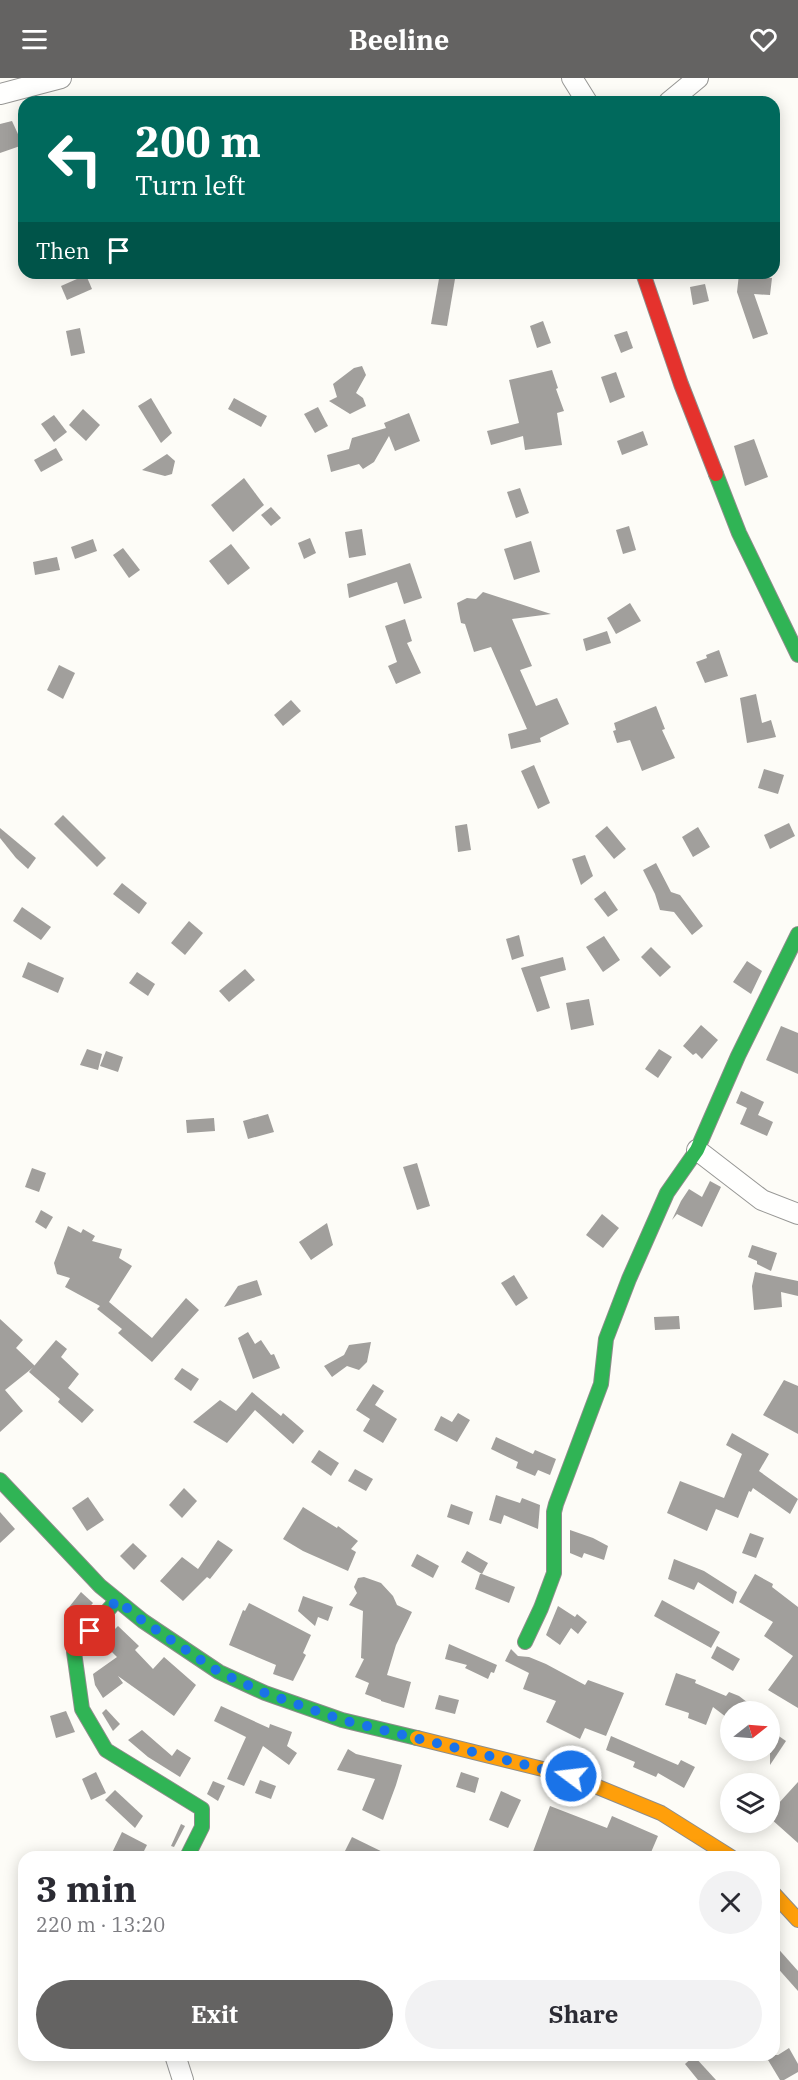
<!DOCTYPE html>
<html lang="en">
<head>
<meta charset="utf-8">
<style>
	body { margin:0; font-family:"IBM Plex Serif",serif; background:#f2f2f3; color:#2b2b33; height:100vh; display:flex; flex-direction:column; font-size:22px; white-space:nowrap }
	* { box-sizing:border-box; margin:0 }
	p { font-size:20px; color:#7c7c81 }
	.icon { flex:none; width:33px; height:33px; fill:none; stroke:currentColor; stroke-width:2; stroke-linecap:round; stroke-linejoin:round }
	.map { position:relative; flex:1; overflow:hidden }
	.panel { position:absolute; left:18px; top:1773px; width:762px; height:210px; display:flex; flex-direction:column; background:#fff; border-radius:18px; box-shadow:0 3px 15px #0003 }
	.panel>* { flex:none }
	.guide { position:absolute; left:18px; top:18px; width:762px; height:183px; border-radius:18px; box-shadow:0 3px 15px #0003; background:#00695c; color:#fff; overflow:hidden }
	.needle { width:39px; rotate:73deg }
	.fabs { position:absolute; left:720px; top:1623px; display:grid; gap:12px }
	.fabs a { display:grid; place-items:center; width:60px; height:60px; border-radius:50%; background:#fff; box-shadow:0 3px 15px #0003; font-size:30px }
	.pin { position:absolute; display:grid; place-items:center; width:51px; height:51px; color:#fff; margin:-26px; border-radius:12px; box-shadow:0 3px 9px #0006 }
	.me { position:absolute; width:66px; margin:-33px; rotate:285deg; stroke-linejoin:round; filter:drop-shadow(0 0 4px #0008) }
	.turn { display:flex; align-items:center; gap:21px; height:126px; padding:0 18px; font-size:27px }
	.turn .icon { width:78px; height:78px; stroke-width:2.5 }
	.turn b { display:block; font-size:42px; line-height:51px }
	.then { display:flex; align-items:center; height:57px; padding:0 18px; background:#0003; gap:12px; font-size:22px }
	.round { display:grid; place-items:center; flex:none; width:63px; height:63px; border-radius:32px; background:#f2f2f3 }
	.headline { display:flex; align-items:center; justify-content:space-between; height:102px; padding:0 18px }
	h1 { font-size:36px; font-weight:700; line-height:45px }
	.primary-button { display:flex; gap:12px; margin-top:auto; padding:12px 18px }
	.primary-button a { flex:1; height:69px; border-radius:36px; background:#646362; color:#fff; font-size:24px; font-weight:700; line-height:69px; text-align:center }
	.primary-button a+a { background:#f2f2f3; color:#2b2b33 }
	header { display:flex; justify-content:space-between; align-items:center; height:78px; padding:0 18px; background:#646362; color:#fff; font-size:27px; font-weight:700 }
	.map>svg:first-child { display:block }
	.building { fill:#a19f9c }
	.lines { fill:none; stroke-linecap:round; stroke-linejoin:round }
	.street-casing { stroke:#979795; stroke-width:22 }
	.fast-casing { stroke:#8e8d8b; stroke-width:16 }
	.slow-casing { stroke:#8e8d8b; stroke-width:16 }
	.jam-casing { stroke:#8e8d8b; stroke-width:16 }
	.street { stroke:#fffffe; stroke-width:20 }
	.fast { stroke:#30b455; stroke-width:14 }
	.slow { stroke:#ff9f0a; stroke-width:14 }
	.jam { stroke:#e5322d; stroke-width:14 }
	.route { stroke:#1a73e8; stroke-width:10; stroke-dasharray:0 18 }
</style>
</head>
<body>
<header><svg class="icon" aria-label="menu" viewBox="0 0 24 24"><path d="M4 6h16M4 12h16M4 18h16"/></svg>Beeline<svg class="icon" aria-label="heart" viewBox="0 0 24 24"><path d="M12 20l-8-8c-3-5 5-10 8-4 3-6 11-1 8 4z"/></svg></header>
<div class="map">
<svg width="798" height="2002" viewBox="0 0 798 2002">
	<rect width="100%" height="100%" fill="#fdfcf7"/>
	<g class="building">
		<polygon points="12,43 23,67 0,75 0,46"/>
		<polygon points="440,195 456,195 447,248 431,246"/>
		<polygon points="739,196 772,200 770,217 754,216 768,256 753,261 737,214"/>
		<polygon points="86,197 92,211 67,222 61,208"/>
		<polygon points="705,206 709,223 693,227 690,209"/>
		<polygon points="543,243 551,265 537,270 530,248"/>
		<polygon points="80,250 85,275 71,278 66,253"/>
		<polygon points="627,253 633,270 621,275 614,257"/>
		<polygon points="362,288 366,297 356,315 363,320 366,328 350,336 329,323 337,319 333,306 354,290"/>
		<polygon points="552,292 558,310 556,311 564,333 557,335 562,367 525,372 523,358 491,367 487,353 519,345 509,302"/>
		<polygon points="616,294 625,319 610,325 601,299"/>
		<polygon points="151,320 172,355 161,365 138,328"/>
		<polygon points="234,320 267,338 261,349 228,331"/>
		<polygon points="318,329 328,348 315,355 304,336"/>
		<polygon points="83,331 100,347 86,363 69,347"/>
		<polygon points="409,335 420,363 395,373 389,358 374,384 363,391 359,386 331,394 327,377 349,371 352,360 386,350 384,345"/>
		<polygon points="54,337 67,354 54,364 41,346"/>
		<polygon points="643,353 648,367 622,377 617,363"/>
		<polygon points="754,361 768,399 745,408 734,368"/>
		<polygon points="56,370 63,382 41,394 34,382"/>
		<polygon points="167,376 175,383 172,396 165,398 142,392"/>
		<polygon points="244,400 264,427 233,454 211,427"/>
		<polygon points="520,410 529,435 516,440 507,414"/>
		<polygon points="271,429 281,440 271,448 261,437"/>
		<polygon points="629,448 636,472 623,476 616,452"/>
		<polygon points="362,451 366,477 349,480 345,454"/>
		<polygon points="310,460 316,475 304,481 298,465"/>
		<polygon points="93,461 97,473 75,481 71,469"/>
		<polygon points="531,463 540,494 514,502 504,471"/>
		<polygon points="231,466 250,490 228,507 209,483"/>
		<polygon points="123,470 140,492 129,500 113,477"/>
		<polygon points="57,479 60,492 35,497 33,484"/>
		<polygon points="410,485 422,520 404,526 397,504 349,520 347,506"/>
		<polygon points="483,514 551,536 512,541 532,588 520,592 536,628 557,620 569,646 540,660 541,664 511,671 508,656 527,651 491,569 474,574 465,546 461,545 457,525 467,520 476,521"/>
		<polygon points="630,525 641,543 616,556 607,540"/>
		<polygon points="405,541 412,563 407,565 421,595 396,606 388,588 397,584 385,548"/>
		<polygon points="607,553 611,565 586,573 583,561"/>
		<polygon points="719,572 728,598 705,605 696,584 707,580 706,577"/>
		<polygon points="59,587 75,595 63,621 47,612"/>
		<polygon points="756,616 762,645 771,642 776,659 747,665 740,620"/>
		<polygon points="291,622 301,633 283,648 274,637"/>
		<polygon points="656,628 665,651 662,652 675,680 642,693 630,662 617,665 613,653 616,652 614,645"/>
		<polygon points="534,687 550,725 538,731 521,693"/>
		<polygon points="764,691 784,697 778,716 758,710"/>
		<polygon points="63,737 106,780 97,789 54,746"/>
		<polygon points="789,745 795,758 770,771 764,757"/>
		<polygon points="467,746 471,772 458,774 455,748"/>
		<polygon points="607,748 626,771 614,781 595,758"/>
		<polygon points="698,749 710,769 693,779 682,759"/>
		<polygon points="0,750 36,780 28,791 16,780 0,760"/>
		<polygon points="585,777 593,798 581,807 572,781"/>
		<polygon points="656,785 671,814 680,817 703,848 692,857 674,834 660,832 655,816 643,792"/>
		<polygon points="122,805 147,825 139,836 113,816"/>
		<polygon points="605,813 618,832 608,839 594,821"/>
		<polygon points="22,829 51,849 41,862 13,843"/>
		<polygon points="189,843 203,855 185,877 171,865"/>
		<polygon points="519,857 524,878 512,882 506,861"/>
		<polygon points="604,858 620,882 603,894 586,869"/>
		<polygon points="651,869 671,889 660,899 641,879"/>
		<polygon points="563,879 566,892 540,899 550,930 537,934 521,890"/>
		<polygon points="747,883 762,893 751,916 733,904"/>
		<polygon points="28,884 64,900 58,915 22,899"/>
		<polygon points="245,891 255,902 229,924 219,913"/>
		<polygon points="137,894 155,906 148,918 129,905"/>
		<polygon points="589,921 594,947 571,952 566,925"/>
		<polygon points="701,947 718,962 702,981 696,975 693,977 683,968"/>
		<polygon points="781,948 798,955 798,996 766,982"/>
		<polygon points="87,971 102,976 98,992 80,987"/>
		<polygon points="659,971 672,979 658,1000 645,991"/>
		<polygon points="106,973 123,979 118,994 100,988"/>
		<polygon points="741,1013 764,1024 758,1037 773,1044 767,1058 740,1046 747,1030 736,1025"/>
		<polygon points="268,1036 274,1054 248,1061 243,1043"/>
		<polygon points="214,1040 215,1053 187,1055 186,1042"/>
		<polygon points="417,1085 430,1128 417,1132 403,1089"/>
		<polygon points="32,1090 46,1095 39,1114 25,1109"/>
		<polygon points="710,1103 721,1109 702,1149 677,1136 672,1142 681,1123 689,1111 702,1119"/>
		<polygon points="41,1132 53,1139 46,1151 35,1144"/>
		<polygon points="602,1136 619,1150 603,1170 586,1157"/>
		<polygon points="327,1145 333,1167 311,1182 299,1164"/>
		<polygon points="68,1148 81,1155 83,1151 95,1158 92,1163 122,1171 119,1180 132,1188 109,1224 152,1260 186,1220 199,1232 152,1284 118,1255 122,1251 97,1231 100,1228 65,1209 70,1200 57,1196 54,1185"/>
		<polygon points="752,1167 777,1175 771,1193 757,1186 757,1183 748,1179"/>
		<polygon points="755,1194 798,1203 798,1218 781,1214 782,1229 754,1232 752,1208"/>
		<polygon points="514,1197 528,1220 516,1228 501,1205"/>
		<polygon points="257,1202 262,1217 224,1229 238,1208"/>
		<polygon points="679,1238 680,1251 655,1252 654,1239"/>
		<polygon points="0,1241 23,1262 16,1270 35,1288 5,1312 23,1333 0,1354"/>
		<polygon points="248,1254 255,1266 261,1262 271,1277 274,1276 280,1290 253,1301 238,1260"/>
		<polygon points="56,1262 67,1271 61,1279 79,1296 68,1310 94,1332 82,1345 58,1324 60,1321 29,1294"/>
		<polygon points="371,1264 367,1284 359,1292 347,1288 332,1299 324,1288 344,1277 349,1267"/>
		<polygon points="182,1290 199,1301 191,1313 174,1301"/>
		<polygon points="784,1302 798,1308 798,1356 763,1337"/>
		<polygon points="373,1306 384,1313 375,1327 397,1341 383,1365 363,1353 370,1341 356,1332"/>
		<polygon points="252,1314 281,1338 283,1335 304,1353 293,1366 255,1332 227,1365 193,1344 220,1322 236,1333"/>
		<polygon points="458,1335 470,1342 457,1364 434,1352 441,1338 452,1344"/>
		<polygon points="732,1355 769,1376 759,1393 798,1421 790,1436 753,1410 751,1414 749,1413 738,1440 716,1431 707,1453 667,1435 680,1403 724,1420 742,1376 726,1367"/>
		<polygon points="496,1359 533,1376 535,1372 556,1381 550,1397 538,1392 535,1398 516,1390 518,1384 491,1371"/>
		<polygon points="319,1372 339,1385 331,1398 311,1384"/>
		<polygon points="355,1391 373,1401 366,1413 348,1403"/>
		<polygon points="184,1410 197,1423 182,1440 169,1427"/>
		<polygon points="496,1417 520,1425 522,1420 540,1427 538,1451 504,1437 501,1446 489,1442"/>
		<polygon points="88,1419 104,1442 87,1453 72,1430"/>
		<polygon points="451,1426 473,1434 469,1447 447,1439"/>
		<polygon points="303,1429 337,1450 338,1448 358,1463 351,1471 356,1474 348,1493 303,1473 283,1461"/>
		<polygon points="0,1434 15,1451 0,1465"/>
		<polygon points="570,1452 593,1460 608,1468 604,1482 584,1475 582,1480 570,1475"/>
		<polygon points="750,1455 764,1460 756,1480 742,1475"/>
		<polygon points="218,1462 233,1472 210,1501 207,1499 183,1523 160,1503 182,1479 198,1491"/>
		<polygon points="133,1465 147,1478 134,1492 120,1478"/>
		<polygon points="467,1473 488,1485 482,1496 515,1509 509,1525 475,1511 480,1496 482,1496 461,1484"/>
		<polygon points="417,1476 439,1488 433,1500 411,1488"/>
		<polygon points="674,1481 704,1493 737,1514 733,1526 698,1504 694,1512 668,1501"/>
		<polygon points="755,1496 773,1506 772,1509 798,1529 798,1630 768,1612 793,1578 764,1558 773,1544 739,1524"/>
		<polygon points="364,1499 381,1505 393,1518 397,1527 412,1534 396,1567 387,1597 411,1604 404,1630 381,1623 381,1622 365,1616 369,1605 355,1599 364,1581 361,1580 363,1533 349,1527 357,1515 354,1509 358,1500"/>
		<polygon points="81,1514 93,1525 78,1542 66,1533"/>
		<polygon points="303,1518 333,1529 328,1543 318,1539 315,1548 298,1533"/>
		<polygon points="662,1522 720,1554 711,1570 654,1538"/>
		<polygon points="249,1525 311,1557 303,1575 306,1577 293,1603 273,1596 276,1587 229,1567 243,1532 245,1533"/>
		<polygon points="558,1528 575,1539 577,1536 587,1544 578,1556 571,1550 560,1567 546,1557"/>
		<polygon points="118,1548 139,1568 135,1572 153,1591 164,1579 196,1607 174,1638 118,1598 123,1605 103,1620 95,1607 93,1596 117,1579 102,1564"/>
		<polygon points="449,1566 497,1587 494,1595 491,1594 488,1601 465,1590 467,1587 445,1581"/>
		<polygon points="717,1568 740,1581 733,1593 711,1580"/>
		<polygon points="511,1571 518,1578 529,1579 546,1586 585,1607 588,1602 624,1615 606,1658 585,1650 580,1661 546,1644 556,1623 523,1611 529,1595 505,1583"/>
		<polygon points="676,1595 696,1602 695,1605 726,1618 729,1614 739,1618 760,1634 730,1634 730,1642 713,1629 706,1647 688,1640 689,1635 665,1627"/>
		<polygon points="439,1617 459,1622 455,1636 435,1631"/>
		<polygon points="221,1628 269,1650 270,1646 292,1654 287,1668 297,1675 289,1687 263,1668 244,1708 227,1701 246,1659 214,1643"/>
		<polygon points="106,1631 120,1646 113,1653 102,1635"/>
		<polygon points="66,1633 75,1654 56,1660 50,1638"/>
		<polygon points="142,1652 172,1678 177,1671 191,1680 180,1699 148,1679 128,1662"/>
		<polygon points="770,1652 786,1663 770,1687"/>
		<polygon points="611,1658 678,1687 681,1682 695,1689 684,1710 658,1695 656,1699 633,1689 635,1684 606,1672"/>
		<polygon points="348,1671 356,1676 402,1687 396,1707 383,1742 362,1732 375,1701 337,1692"/>
		<polygon points="96,1694 106,1715 91,1722 82,1701"/>
		<polygon points="461,1694 479,1700 475,1715 456,1709"/>
		<polygon points="260,1702 276,1708 271,1721 255,1715"/>
		<polygon points="213,1703 225,1708 218,1723 207,1716"/>
		<polygon points="798,1704 798,1765 770,1740 770,1721 778,1726"/>
		<polygon points="115,1712 143,1738 135,1750 105,1722"/>
		<polygon points="501,1713 521,1722 508,1750 489,1742"/>
		<polygon points="550,1728 607,1750 612,1738 658,1758 649,1779 637,1779 627,1775 625,1779 531,1779"/>
		<polygon points="181,1746 185,1748 174,1769 171,1768"/>
		<polygon points="122,1754 147,1767 141,1779 110,1779"/>
		<polygon points="352,1759 393,1779 357,1779 345,1773"/>
		<polygon points="774,1866 798,1893 798,1913 774,1886"/>
		<polygon points="789,1970 798,1986 798,1994 784,2002 780,2002 765,1977 778,1977"/>
		<polygon points="694,1978 716,2002 698,2002 685,1986"/>
	</g>
	<g class="lines">
		<defs>
			<g id="street">
				<polyline points="572,0 587,24"/>
				<polyline points="0,16 61,0"/>
				<polyline points="669,24 698,0"/>
				<polyline points="697,1072 762,1122 798,1136"/>
				<polyline points="175,1977 183,2002"/>
			</g>
			<g id="fast">
				<polyline points="716,396 739,455 798,577"/>
				<polyline points="0,1402 100,1508 143,1543 219,1594 265,1615 342,1642 417,1660"/>
				<polyline points="117,1522 76,1568 74,1574 82,1631 106,1672 202,1731 202,1749 187,1779"/>
				<polyline points="525,1564 541,1530 554,1495 554,1434 556,1426 601,1306 606,1261 629,1201 667,1115 697,1072 738,978 798,856"/>
			</g>
			<g id="slow">
				<polyline points="417,1660 571,1698 661,1735 731,1779"/>
				<polyline points="774,1816 798,1842"/>
			</g>
			<polyline id="jam" points="643,195 681,306 716,396"/>
		</defs>
		<use href="#street" class="street-casing"/>
		<use href="#fast" class="fast-casing"/>
		<use href="#slow" class="slow-casing"/>
		<use href="#jam" class="jam-casing"/>
		<use href="#street" class="street"/>
		<use href="#fast" class="fast"/>
		<use href="#slow" class="slow"/>
		<use href="#jam" class="jam"/>
	</g>
	<g class="lines">
		<polyline class="route" points="90,1553 117,1522 143,1543 219,1594 265,1615 342,1642 571,1698"/>
	</g>
</svg>
<div class="fabs">
<a><svg class="needle" viewBox="-14 -14 28 28"><path d="M0-13l5 13h-10z" fill="#e53935"/><path d="M0 13l5-13h-10z" fill="#7c7c81"/></svg></a>
<a><svg class="icon" aria-label="layers" viewBox="0 0 24 24"><path d="M12 4l9 5-9 5-9-5zM3 14l9 5 9-5"/></svg></a>
</div>
<div class="pin" style="left:90px;top:1553px;background:#d93025"><svg class="icon" aria-label="arrive" viewBox="0 0 24 24"><path d="M6 21V4h12l-3 4 3 4H6"/></svg></div>
<svg class="me" style="left:571px;top:1698px" viewBox="-20 -20 40 40"><circle r="17" fill="#1a73e8" stroke="#fff" stroke-width="3"/><path d="M0-11L8 9 0 5-8 9z" fill="#fff"/></svg>
<div class="guide">
<div class="turn"><svg class="icon" aria-label="left" viewBox="0 0 24 24"><path d="M17 20v-9H6M10 6l-5 5 5 5"/></svg><div><b>200 m</b>Turn left</div></div>
<div class="then">Then<svg class="icon" aria-label="arrive" viewBox="0 0 24 24"><path d="M6 21V4h12l-3 4 3 4H6"/></svg></div>
</div>
<section class="panel">
<div class="headline"><div><h1>3 min</h1><p>220 m · 13:20</p></div><a class="round"><svg class="icon" aria-label="close" viewBox="0 0 24 24"><path d="M6 6l12 12M18 6L6 18"/></svg></a></div>
<div class="primary-button"><a>Exit</a><a>Share</a></div>
</section>
</div>
</body>
</html>
